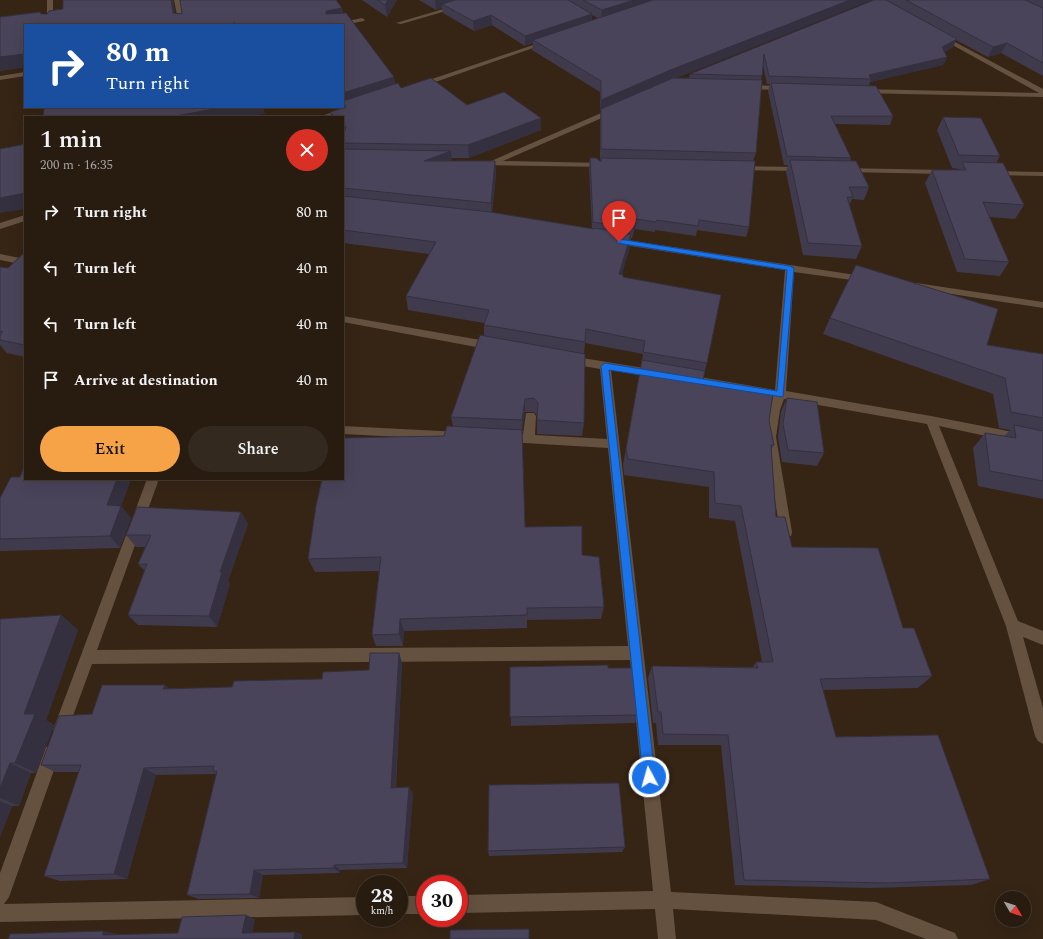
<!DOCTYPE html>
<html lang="en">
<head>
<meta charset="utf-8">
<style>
	body { margin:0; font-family:Spectral,serif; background:#34291e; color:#f1f3f6; height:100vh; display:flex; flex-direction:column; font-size:15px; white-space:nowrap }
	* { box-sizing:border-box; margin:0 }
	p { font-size:13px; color:#a5a19f }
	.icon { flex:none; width:22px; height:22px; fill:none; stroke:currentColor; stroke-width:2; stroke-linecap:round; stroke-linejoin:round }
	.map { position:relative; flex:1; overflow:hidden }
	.sheet { position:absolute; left:24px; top:116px; width:320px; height:364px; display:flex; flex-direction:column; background:#281c10; border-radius:0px; box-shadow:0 4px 16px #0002,0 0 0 1px #443a30 }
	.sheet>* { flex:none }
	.hud { position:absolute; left:24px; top:24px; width:320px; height:84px; border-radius:0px; box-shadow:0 4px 16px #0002,0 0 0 1px #443a30; background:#1a4fa0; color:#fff; overflow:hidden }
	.needle { width:26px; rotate:129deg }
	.buttons { position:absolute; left:995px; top:891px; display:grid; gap:8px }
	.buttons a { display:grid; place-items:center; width:36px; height:36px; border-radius:50%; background:#281c10; box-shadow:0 4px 16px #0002,0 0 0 1px #443a30; font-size:20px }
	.speed { position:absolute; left:356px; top:875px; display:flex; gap:8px; font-size:20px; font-weight:700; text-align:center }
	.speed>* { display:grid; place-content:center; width:52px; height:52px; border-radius:50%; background:#281c10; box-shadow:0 4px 16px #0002,0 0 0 1px #443a30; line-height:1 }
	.speed small { font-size:10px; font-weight:400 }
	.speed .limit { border:6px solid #d22; background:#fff; color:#111 }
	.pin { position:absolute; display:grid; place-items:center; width:34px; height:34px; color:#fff; margin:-41px -17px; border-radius:50% 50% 50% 0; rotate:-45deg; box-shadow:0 0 4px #0007 }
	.pin .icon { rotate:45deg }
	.me { position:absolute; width:44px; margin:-22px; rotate:354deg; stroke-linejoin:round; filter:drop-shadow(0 0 3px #0008) }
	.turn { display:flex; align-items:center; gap:14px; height:84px; padding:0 16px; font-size:18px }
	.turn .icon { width:52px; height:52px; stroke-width:2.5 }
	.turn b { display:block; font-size:28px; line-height:34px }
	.round { display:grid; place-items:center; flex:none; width:42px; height:42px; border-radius:21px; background:#34291e }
	.overview { display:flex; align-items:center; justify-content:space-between; height:68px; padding:0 16px }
	h1 { font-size:24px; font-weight:600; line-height:30px }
	.primary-button { display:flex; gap:8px; margin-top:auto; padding:8px 16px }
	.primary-button a { flex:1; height:46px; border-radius:24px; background:#f5a346; color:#111; font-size:16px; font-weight:600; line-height:46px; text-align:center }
	.primary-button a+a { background:#34291e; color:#f1f3f6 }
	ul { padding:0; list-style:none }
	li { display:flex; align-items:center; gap:12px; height:56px; padding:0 16px }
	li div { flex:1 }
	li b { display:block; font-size:15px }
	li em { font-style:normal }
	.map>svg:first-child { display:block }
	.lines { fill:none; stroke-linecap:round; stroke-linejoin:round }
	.street { fill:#645140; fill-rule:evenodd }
	.wall { fill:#403a4d; fill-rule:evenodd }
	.shaded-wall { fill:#34303f }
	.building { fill:#4a445a; stroke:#34303f }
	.route { fill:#1a73e8; stroke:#114b97 }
</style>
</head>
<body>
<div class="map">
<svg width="1043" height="939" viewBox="0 0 1043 939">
	<rect width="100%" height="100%" fill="#362515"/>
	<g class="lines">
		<g class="street">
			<rect x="47" y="0" width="6" height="25"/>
			<polygon points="174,0 180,0 185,25 179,25"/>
			<polygon points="474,0 484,0 401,24 396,23"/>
			<polygon points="362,18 365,20 364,21 343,25 329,25"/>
			<polygon points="940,34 1043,89 1043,97 859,93 858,91 862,89 1039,93 938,37 937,36"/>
			<polygon points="545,41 550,42 421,87 414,85"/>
			<polygon points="25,72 25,76 0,80 0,76"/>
			<polygon points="743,85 786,86 790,88 786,90 746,89 743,89"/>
			<polygon points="346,107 349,107 349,111 330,117 319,117"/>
			<polygon points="615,107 618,107 618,111 503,161 604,163 607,163 607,167 480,165 476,163 480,161 491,161"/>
			<polygon points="735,166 802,167 806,169 802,171 738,170 735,170"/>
			<polygon points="841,168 946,170 950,172 946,174 844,172 840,170"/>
			<polygon points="989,171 1043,172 1043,176 992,175 989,175"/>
			<polygon points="25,215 25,221 0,229 0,223"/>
			<polygon points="614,238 869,277 871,279 869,281 866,282 794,272 786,391 931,416 1043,438 1043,448 939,426 1018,621 1043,631 1043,645 1023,637 1043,708 1043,744 1038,741 1035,736 1006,626 927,424 784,399 780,410 776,437 792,532 791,536 786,537 781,536 764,437 768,410 773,397 688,383 683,379 688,375 775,390 785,270 611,243 609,241"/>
			<polygon points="0,254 25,259 25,265 0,260"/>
			<polygon points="916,283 1043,302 1043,308 913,288 911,286"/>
			<polygon points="343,316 492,342 497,346 492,350 343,322"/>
			<polygon points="570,356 656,370 661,374 656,378 611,370 671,892 876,902 955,933 958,939 926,939 876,920 673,909 676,939 658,939 655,909 459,913 459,895 653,891 630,660 92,664 66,735 61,738 56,735 53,730 147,479 159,479 97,650 628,646 608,448 507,442 503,441 501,438 503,435 523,434 526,413 534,413 536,416 535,435 607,439 600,369 566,363 565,360 566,357"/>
			<polygon points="343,426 460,432 464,433 466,436 464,439 460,440 343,434"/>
			<polygon points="52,745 58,747 60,753 9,897 4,904 365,897 365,915 0,922 0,873 44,753 46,747"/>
			<rect x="399" y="896" width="26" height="18"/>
		</g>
	</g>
	<g class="wall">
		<path d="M63,0h110l2,13 7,1 -2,-14h156l6,8 1,5h3l48,64 1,7 3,-1 3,5 30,-10 36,27 37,-13 37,26v12l-72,28h-18v3h44l1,14 -4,38 100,16 -3,-61 1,-10h6l5,3h-1v-41l1,-10 -1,1v-19l-68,-42 1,-7 -8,3 -33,-21 -18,6 -31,-18 -1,-5 -6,2 -17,-10h452l-195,78h13l1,-4 184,-74h169v76l-42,-23 -13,4 -32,-17 -3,7 -9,5 3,5 -4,8 -73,17 -1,4h7l17,30 -3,9 -55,-1 16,34 -1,3h6l13,26 -5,13 -12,-1 -3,7 13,40 -6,13 -53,-4 -17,-83 2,-7h-4l-16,-74 2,-7h-3l-4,-18 -2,14h1l-6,73 -3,8h2l-6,66 -3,10 -49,-7 -1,6 -41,-6v2l-20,-3 -3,9h-1l-1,9 -9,28h2v2l98,18 -14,68 -2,7v1l-3,13 64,7v2h7l-4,28 5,24 -3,5 5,67h9l7,30 86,1 25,80h11l18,48 -14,12 -95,2 13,47 102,-2 52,144 -19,6 -100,3 -136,-3 -14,-140h-63l-2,-22h-3l-5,-45 4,-12 101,1 3,-5h6l-27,-141 -26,-3v-31l-85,-12 -1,-10 20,-111 -58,-11 -1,11h1l-1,69 -2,13 -45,-2v-18l-3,-4h-9l-3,18 3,97 57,-1v29l17,2 5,50 -3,12 -74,1v8l-123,3 -1,15h-27l-4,-11 7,-64 -64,1 -7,-13 8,-53 6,-27h21v-41l101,-2 3,-10h6l-2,-9 29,-82 4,1v-13l-76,-13 -2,-14 23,-42 -86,-11v-107l1,-1 -1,-18h-12l-1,-5 14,-4v-1l-2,1 -1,-1h2v-82h-318v42l-25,4v-54l40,-5 1,2h6l2,-3 14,-2zM592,15l6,3 -6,2z"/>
		<polygon points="362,0 397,0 387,17"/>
		<polygon points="943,117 1000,156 996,163 1024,205 1015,219 989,217 1009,262 1000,276 957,272 925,183 932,170 958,170 959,169 952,168 937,130"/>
		<polygon points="25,252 25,357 7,353 0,345 0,267 8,268"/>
		<polygon points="830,318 1043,354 1043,499 978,486 973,448 985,433 1004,436 1010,430 999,428 993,394 823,334"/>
		<polygon points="787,398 824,453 817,466 782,462 778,437 781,412"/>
		<polygon points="20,477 25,479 131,479 121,506 131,518 120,548 0,551 0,498"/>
		<polygon points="241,512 248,524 228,581 230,584 217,627 138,625 128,615 145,571 138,564 145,547 136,547 126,535"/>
		<polygon points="61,615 78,630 46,720 54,725 36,773 31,773 19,806 12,806 0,837 0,619"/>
		<polygon points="399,653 402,663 396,787 409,787 413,794 407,868 340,870 340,873 263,875 259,898 199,899 187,895 216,774 156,775 127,879 60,881 44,876 79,772 55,772 41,765 92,714 169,689 232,687 322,679 369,670"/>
		<polygon points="510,667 608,668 638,715 635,723 511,726"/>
		<polygon points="625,847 622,852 489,856 488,851"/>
	</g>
	<g class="shaded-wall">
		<polygon points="171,0 173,0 177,25 173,13"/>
		<polygon points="388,0 397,0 387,17 385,5"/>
		<polygon points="435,0 469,0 442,4 442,8 436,10"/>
		<polygon points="634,0 662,0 601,20 602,10"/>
		<polygon points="850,0 871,0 666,82 600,111 601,100 668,71"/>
		<polygon points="342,8 345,20 326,14 326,11"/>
		<polygon points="592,14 591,24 533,40 533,43 525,46 525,36"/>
		<polygon points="491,15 492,25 474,31 473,21"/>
		<polygon points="957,39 953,47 939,55 942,47"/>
		<polygon points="1007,43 1001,53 988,57 993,47"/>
		<polygon points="25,54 25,67 0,71 0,57"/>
		<polygon points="947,57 943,65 870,82 871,79 869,75"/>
		<polygon points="394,77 395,90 343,102 343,93"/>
		<polygon points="225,107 263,107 265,114 246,117 170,117"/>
		<polygon points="541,118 541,130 469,158 468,145"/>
		<polygon points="451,151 452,165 424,161"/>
		<polygon points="495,161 496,175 491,217 491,203"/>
		<polygon points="25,193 25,209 0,213 0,198"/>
		<polygon points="636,219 635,229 632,238 634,228"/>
		<polygon points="631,234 630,247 618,288 619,274"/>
		<polygon points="525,399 525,412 522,433 522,420"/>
		<polygon points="117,479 131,479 121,506 131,518 120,548 110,536 107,505"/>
		<polygon points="241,512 248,524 228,581 230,584 217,627 209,616 220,572"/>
		<polygon points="61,615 78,630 46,720 54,725 36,773 15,763 24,714"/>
		<polygon points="400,619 404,631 403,646 399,634"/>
		<polygon points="399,653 402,663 395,794 391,788"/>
		<polygon points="165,685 175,694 163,689"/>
		<polygon points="10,763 31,773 19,806 0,798 0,788"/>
		<polygon points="144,768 156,775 127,879 114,874"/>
		<polygon points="409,787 413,794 407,868 403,863"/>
		<polygon points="0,801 12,806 0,837"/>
		<polygon points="334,865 340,870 340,873 334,868"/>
		<polygon points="254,870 263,875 259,898 250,894"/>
		<polygon points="246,915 255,919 252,936 242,933"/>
		<polygon points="103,931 118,934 103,935"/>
		<polygon points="295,932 302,934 302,939 294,939"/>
	</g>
	<g class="building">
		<polygon points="63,0 171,0 173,13 182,14 180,0 336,0 342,8 326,11 326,14 346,13 394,77 343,93 343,25 237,25 234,22 235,25 25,25 25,54 0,57 0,17 40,12 41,14 47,14 49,11 63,9"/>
		<polygon points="378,0 388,0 385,5"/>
		<polygon points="455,0 568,0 592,14 525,36 491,15 473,21 442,4"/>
		<polygon points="583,0 634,0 602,10"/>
		<polygon points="653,0 850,0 668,71 601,100 601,81 533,40"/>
		<polygon points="874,0 886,0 957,39 942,47 947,57 869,75 871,79 769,76 764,54 762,76 690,74"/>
		<polygon points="906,0 1025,0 1043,8 1043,63 1007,43 993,47"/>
		<polygon points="431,78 467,105 504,92 541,118 468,145 343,143 343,136 346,127 343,124 343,117 335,117 330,112 346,107 343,101 398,83 401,88"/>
		<polygon points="673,78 762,80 756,153 601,149 601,109"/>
		<polygon points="771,83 876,86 893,116 831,116 851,158 787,156"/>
		<polygon points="54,107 225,107 170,117 43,117 44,109"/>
		<polygon points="943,117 981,118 1000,156 959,155"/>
		<polygon points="25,144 25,193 0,198 0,149"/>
		<polygon points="343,149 451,151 424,161 495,161 491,203 343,188"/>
		<polygon points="590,158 596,158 601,162 601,158 755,161 749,227 699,220 698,226 657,220 656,222 636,219 634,228 593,222"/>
		<polygon points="790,160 856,161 869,187 849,187 853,197 847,197 862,246 808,243"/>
		<polygon points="962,162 1003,163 1024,205 983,202 1009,262 965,259 932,170 966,170"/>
		<polygon points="343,196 490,212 594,229 594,228 631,234 619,274 623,275 623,277 721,295 707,363 643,352 645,341 586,329 585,342 484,325 489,310 406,296 436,242 343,230"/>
		<polygon points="25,252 25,345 0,340 0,335 3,332 0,331 0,267 8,268"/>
		<polygon points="856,265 998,309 987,345 1043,354 1043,418 1011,412 1005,378 830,318"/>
		<polygon points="480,335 585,354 584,423 537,420 538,403 534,398 525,399 522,420 451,417"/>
		<polygon points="642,360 705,371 702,384 766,391 766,393 773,393 769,421 774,445 771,445 776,517 785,517 792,547 878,548 903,628 914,628 932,676 820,679 836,737 938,735 990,879 886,883 744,880 728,735 663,734 661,712 658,712 652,666 758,668 756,662 773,662 741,506 715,503 714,472 628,459 626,449"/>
		<polygon points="787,398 817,402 824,453 788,450 783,424"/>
		<polygon points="1014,425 1043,431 1043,481 990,471 985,433 1016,438"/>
		<polygon points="447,426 522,430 525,527 582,526 582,555 599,557 604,607 527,608 527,615 400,619 399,634 372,635 381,557 308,559 316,506 322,479 343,479 343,438 444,436"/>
		<polygon points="25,464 25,479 117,479 107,505 121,506 110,536 0,539 0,498 11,477 20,477"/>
		<polygon points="137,507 241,512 220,572 222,572 209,616 128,615 147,564 138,564 151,535 126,535"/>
		<polygon points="61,615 24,714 35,714 15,763 10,763 0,788 0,619"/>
		<polygon points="370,653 399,653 391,788 409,787 403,863 334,865 334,868 254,870 250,894 187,895 217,771 213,771 214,766 144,768 114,874 44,876 81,765 41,765 59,716 92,714 102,685 165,685 163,689 232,687 234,681 322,679 323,672 369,670"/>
		<polygon points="608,665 608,668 633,668 638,715 510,717 510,667"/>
		<polygon points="619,783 625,847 488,851 489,785"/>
		<polygon points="246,915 242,933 295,932 294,939 8,939 10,934 103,931 103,935 178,933 182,917"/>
		<polygon points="529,929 529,939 450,939 450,930"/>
	</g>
	<polygon class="route" points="619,239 790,266 794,268 783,397 609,370 655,777 653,781 649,783 644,781 643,777 601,366 605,363 777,391 787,270 617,243 617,240"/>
</svg>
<div class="buttons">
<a><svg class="needle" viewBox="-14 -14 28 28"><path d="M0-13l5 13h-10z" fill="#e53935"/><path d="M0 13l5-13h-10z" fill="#a5a19f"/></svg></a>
</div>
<div class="speed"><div>28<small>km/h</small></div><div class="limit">30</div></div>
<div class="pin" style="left:619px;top:242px;background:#d93025"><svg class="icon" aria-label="arrive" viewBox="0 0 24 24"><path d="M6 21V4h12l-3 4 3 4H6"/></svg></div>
<svg class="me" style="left:649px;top:777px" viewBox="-20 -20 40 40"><circle r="17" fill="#1a73e8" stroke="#fff" stroke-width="3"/><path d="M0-11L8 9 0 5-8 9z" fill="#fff"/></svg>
<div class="hud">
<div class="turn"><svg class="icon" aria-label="right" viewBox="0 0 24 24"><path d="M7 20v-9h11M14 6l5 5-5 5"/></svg><div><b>80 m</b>Turn right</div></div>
</div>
<section class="sheet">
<div class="overview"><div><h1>1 min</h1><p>200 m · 16:35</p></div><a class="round" style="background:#d93025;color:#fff"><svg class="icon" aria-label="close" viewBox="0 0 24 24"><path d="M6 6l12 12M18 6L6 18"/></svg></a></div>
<ul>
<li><svg class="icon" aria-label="right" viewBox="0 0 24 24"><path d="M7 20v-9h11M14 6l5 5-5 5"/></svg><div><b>Turn right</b></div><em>80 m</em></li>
<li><svg class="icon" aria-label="left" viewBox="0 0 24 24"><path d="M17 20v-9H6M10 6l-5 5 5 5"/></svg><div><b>Turn left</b></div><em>40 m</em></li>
<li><svg class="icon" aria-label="left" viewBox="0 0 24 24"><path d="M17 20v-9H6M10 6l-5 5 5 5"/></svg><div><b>Turn left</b></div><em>40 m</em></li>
<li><svg class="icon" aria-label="arrive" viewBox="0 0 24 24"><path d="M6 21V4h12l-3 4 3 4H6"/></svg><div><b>Arrive at destination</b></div><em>40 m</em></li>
</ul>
<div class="primary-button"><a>Exit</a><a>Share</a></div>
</section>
</div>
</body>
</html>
